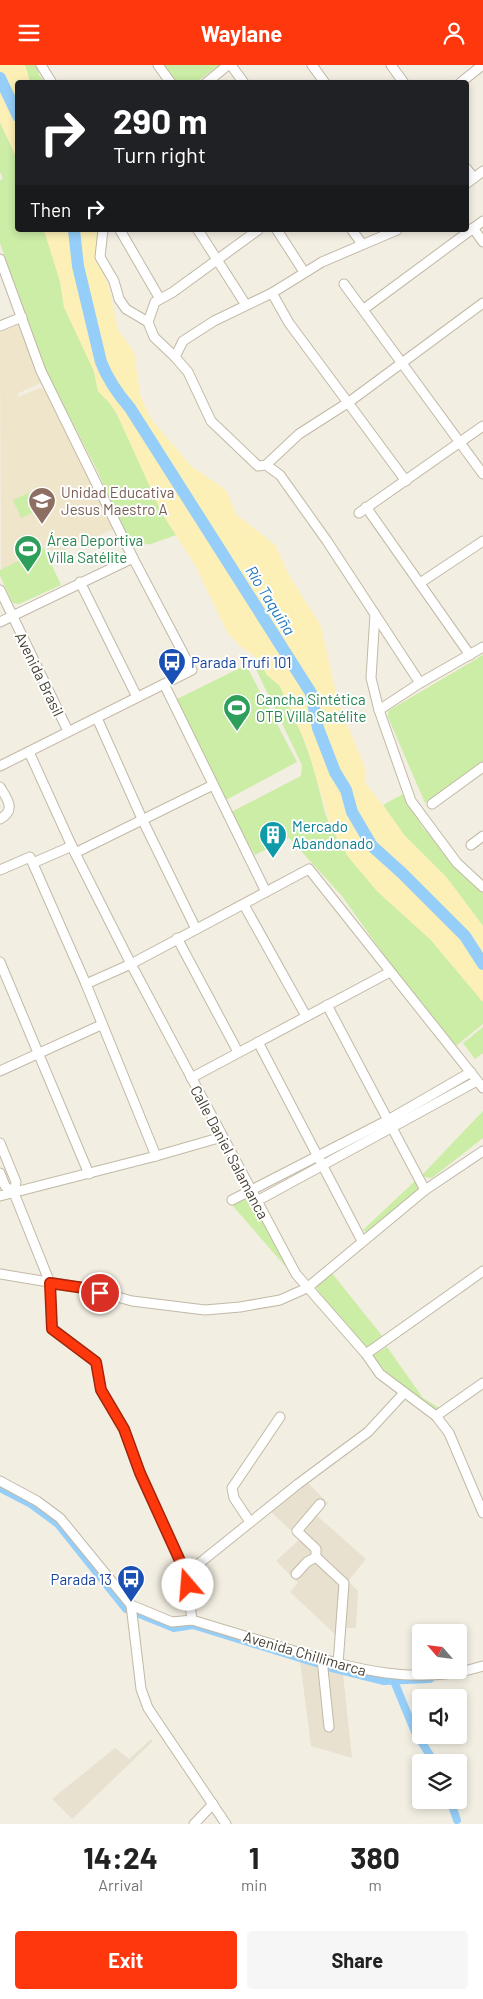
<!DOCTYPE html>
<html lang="en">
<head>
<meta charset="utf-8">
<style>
	body { margin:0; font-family:Barlow,sans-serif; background:#f6f6f6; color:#222; height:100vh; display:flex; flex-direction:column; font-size:19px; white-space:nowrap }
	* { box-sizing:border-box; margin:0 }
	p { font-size:16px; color:#767676 }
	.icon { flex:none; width:28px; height:28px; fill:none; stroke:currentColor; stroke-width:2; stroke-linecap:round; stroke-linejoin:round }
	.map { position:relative; height:1759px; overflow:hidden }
	.side { display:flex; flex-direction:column; background:#fff; flex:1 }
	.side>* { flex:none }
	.guide { position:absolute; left:15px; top:15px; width:454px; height:152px; border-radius:5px; box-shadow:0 2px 8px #0003; background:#202124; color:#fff; overflow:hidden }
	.needle { width:32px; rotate:298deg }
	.buttons { position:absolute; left:412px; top:1559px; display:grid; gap:10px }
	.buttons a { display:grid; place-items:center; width:55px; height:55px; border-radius:5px; background:#fff; box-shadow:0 2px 8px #0003; font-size:25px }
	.pin { position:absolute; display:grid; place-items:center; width:42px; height:42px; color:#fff; margin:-21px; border:2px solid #fff; border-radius:50%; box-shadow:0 1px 5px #0007 }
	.me { position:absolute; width:55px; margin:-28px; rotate:342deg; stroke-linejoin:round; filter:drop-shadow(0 0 4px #0008) }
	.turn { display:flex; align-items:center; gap:18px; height:105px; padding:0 15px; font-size:22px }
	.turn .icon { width:65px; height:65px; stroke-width:2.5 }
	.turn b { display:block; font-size:35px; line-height:42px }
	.then { display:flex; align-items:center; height:48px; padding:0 15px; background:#0003; gap:10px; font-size:19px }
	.eta { display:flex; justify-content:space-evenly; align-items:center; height:85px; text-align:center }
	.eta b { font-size:30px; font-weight:700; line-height:35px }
	.cta { display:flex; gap:10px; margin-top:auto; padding:10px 15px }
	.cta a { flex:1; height:58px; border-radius:5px; background:#ff370d; color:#fff; font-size:20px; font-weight:700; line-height:58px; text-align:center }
	.cta a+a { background:#f6f6f6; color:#222 }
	header { display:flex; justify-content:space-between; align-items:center; height:65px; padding:0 15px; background:#ff370d; color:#fff; font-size:22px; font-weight:700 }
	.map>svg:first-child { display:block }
	.residential { fill:#e8e1cf }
	.education { fill:#eee5ca }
	.green { fill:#cbeda5 }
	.sand { fill:#fdf0b7 }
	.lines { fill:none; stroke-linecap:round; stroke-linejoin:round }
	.canal { stroke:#95cef8; stroke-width:8 }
	.river { stroke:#95cef8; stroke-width:12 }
	.minor-casing { stroke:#c2b9a6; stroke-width:11 }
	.minor { stroke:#fff; stroke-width:9 }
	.route-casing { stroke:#a62408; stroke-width:12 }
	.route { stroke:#ff370d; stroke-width:9 }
	.labels { text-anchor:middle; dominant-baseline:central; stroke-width:4; stroke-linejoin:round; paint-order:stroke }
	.education-label { font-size:15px; fill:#785e54; stroke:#fff; text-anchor:start }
	.leisure-label { font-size:15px; fill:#27864d; stroke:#fff; text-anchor:start }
	.transit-label { font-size:15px; fill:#164399; stroke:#fff; text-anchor:start }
	.street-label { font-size:15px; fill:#453e32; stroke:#fff }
	.culture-label { font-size:15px; fill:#0d838f; stroke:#fff; text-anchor:start }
	.water-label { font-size:16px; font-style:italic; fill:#1f77bd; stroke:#fff }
</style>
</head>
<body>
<header><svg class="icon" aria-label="menu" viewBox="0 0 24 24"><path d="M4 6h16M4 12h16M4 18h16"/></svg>Waylane<svg class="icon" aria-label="person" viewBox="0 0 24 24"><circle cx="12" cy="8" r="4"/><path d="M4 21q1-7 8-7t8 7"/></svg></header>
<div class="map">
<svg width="483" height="1759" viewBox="0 0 483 1759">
	<rect width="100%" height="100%" fill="#f3eee2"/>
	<g class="residential">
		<polygon points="308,1418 328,1438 316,1450 366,1494 348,1516 358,1526 356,1563 344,1563 337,1571 290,1527 298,1518 276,1496 300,1474 271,1447"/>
		<polygon points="300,1596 343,1609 352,1693 311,1681"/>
		<polygon points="151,1674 153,1676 72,1754 52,1734 115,1683 129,1694"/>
	</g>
	<polygon class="education" points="18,260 20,261 42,317 17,329 18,332 40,323 44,325 113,464 91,475 88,472 51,493 47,482 1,505 0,267"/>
	<g class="green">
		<polygon points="25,0 37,0 39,10 45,17 30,17"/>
		<polygon points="163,0 220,0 195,18 176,17"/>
		<polygon points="0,57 17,94 18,165 44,165 60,216 64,242 94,306 98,326 109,337 117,349 162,448 176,470 151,479 136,480 126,471 98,407 40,294 0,178 0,115 3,114 0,107"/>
		<polygon points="42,422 50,439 21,453 13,435"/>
		<polygon points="44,483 61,520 19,539 13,538 0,511 0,505"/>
		<polygon points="483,590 483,697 425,738 388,652 388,646"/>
		<polygon points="257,593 267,610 280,621 297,657 313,700 325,748 332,765 377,826 431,875 483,937 483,959 456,981 386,893 342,831 289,773 255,790 231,747 301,711 302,700 252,596"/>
		<polygon points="246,600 297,697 224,736 175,635"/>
		<polygon points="403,729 423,763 435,774 462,810 483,827 483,861 447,813 404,770 383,740"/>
		<polygon points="483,962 483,988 475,994 463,978"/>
		<polygon points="483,1046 483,1073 432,1113 425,1112 422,1110"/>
		<polygon points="415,1116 420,1124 366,1167 363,1165"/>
		<polygon points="249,1131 288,1201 285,1201 232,1140"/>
		<polygon points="331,1207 383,1272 366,1282 318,1226 316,1220"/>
		<polygon points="387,1282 423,1333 441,1344 436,1347 390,1311 372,1291"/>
	</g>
	<g class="sand">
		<polygon points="0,0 25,0 30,17 18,18 17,94 0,57"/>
		<polygon points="44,165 99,165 97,193 109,222 118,265 134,287 140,330 151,354 191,401 226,425 236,449 275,480 289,510 321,561 338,637 365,703 365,718 383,740 404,770 447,813 483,861 483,937 431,875 377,826 349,793 332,765 306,679 280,621 267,610 257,593 240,581 227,567 195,500 162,448 117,349 109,337 98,326 94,306 64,242 60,216"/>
	</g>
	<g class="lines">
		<g class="canal">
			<polyline points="0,1423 31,1439 58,1459 126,1544"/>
			<polyline points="137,1548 174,1563 193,1560 316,1598"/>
			<polyline points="324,1601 384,1616 430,1614"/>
			<polyline points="394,1616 415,1667 435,1698"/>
			<polyline points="450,1735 457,1755"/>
		</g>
		<g class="river">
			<polyline points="0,13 18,51"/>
			<path d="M74,165l4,36 23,96c7,18 16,31 29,46l181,285 7,35 17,44 11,18 6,22 20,34 30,27 63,63 18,28"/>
		</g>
		<defs>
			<g id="minor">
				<polyline points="41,0 52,18"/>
				<polyline points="158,0 171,18"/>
				<polyline points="231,0 244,18"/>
				<polyline points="312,0 325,18"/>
				<polyline points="391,0 404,18"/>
				<polyline points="206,18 228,0"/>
				<polyline points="460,18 480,2"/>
				<polyline points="466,103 474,113"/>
				<polyline points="466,119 483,106"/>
				<polyline points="473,163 483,177"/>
				<polyline points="103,165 100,192 114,216 119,234 126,244 148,257"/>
				<polyline points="120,165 160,234"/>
				<polyline points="198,165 246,240"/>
				<polyline points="258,165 173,227 155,237 148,257 154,272 175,292 188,307 211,356 258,401 266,400 299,369 349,337 483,238"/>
				<polyline points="277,165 304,207"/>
				<polyline points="352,165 362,179"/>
				<polyline points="0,194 41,306 133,493 192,605 0,701"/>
				<polyline points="344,219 483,409"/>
				<polyline points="272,228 289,258 406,416"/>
				<polyline points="364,244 483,156"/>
				<polyline points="0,261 22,252"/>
				<polyline points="175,292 183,276 214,256 272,228 322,197 397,165"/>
				<polyline points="266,400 280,410 327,476 420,618"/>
				<polyline points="366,442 470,590"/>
				<polyline points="359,448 483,361"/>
				<polyline points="80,517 137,632"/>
				<polyline points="420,518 483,476"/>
				<polyline points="0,525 68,666"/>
				<polyline points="375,549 371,613 379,645 411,736 457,798 483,822"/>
				<polyline points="0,557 133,493"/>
				<polyline points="164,619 266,827"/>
				<polyline points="379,645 420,618 483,582"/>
				<polyline points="97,653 143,756 196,864"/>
				<polyline points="29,687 75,788 131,899 296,1209 366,1289 380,1309 436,1351 449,1368 483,1448"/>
				<path d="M0,722c8,13 16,23 0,32"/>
				<polyline points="432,739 483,702"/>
				<polyline points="471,780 483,771"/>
				<polyline points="75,788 213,720"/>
				<polyline points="33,798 72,781"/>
				<polyline points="0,805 30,792 86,919 156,1091"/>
				<polyline points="244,840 306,951"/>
				<polyline points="177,873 238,987"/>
				<polyline points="0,897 89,1109"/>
				<polyline points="86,919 131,899 309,804 483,1023"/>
				<polyline points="327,940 425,1125"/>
				<polyline points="258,977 362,1176"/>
				<polyline points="0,1006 101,960"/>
				<polyline points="191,1013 390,907"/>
				<polyline points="0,1078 16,1117 14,1128"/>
				<polyline points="0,1108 5,1121 14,1128 50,1218 52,1263 96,1297 101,1325 124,1364 140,1408 186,1509 192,1555"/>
				<polyline points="0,1131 156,1091 222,1072"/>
				<polyline points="232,1135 388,1055 471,1007"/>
				<polyline points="257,1136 477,1016"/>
				<polyline points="0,1209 85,1223 132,1236 205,1245 240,1242 280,1235 307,1223 425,1125 483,1086"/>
				<polyline points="366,1289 483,1206"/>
				<polyline points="436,1351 483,1318"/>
				<path d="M0,1416l37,20 23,17 71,87 41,17 20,-2c33,10 66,20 99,30 64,19 126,37 192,16"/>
				<polyline points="320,1439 297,1466 316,1484 316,1492 344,1518 338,1599"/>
				<polyline points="250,1457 234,1433 232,1423 280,1352"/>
				<polyline points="186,1509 298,1419 368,1367 404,1328"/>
				<polyline points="296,1509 307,1497 316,1492"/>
				<polyline points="131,1540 141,1624 148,1643 226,1759"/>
				<polyline points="322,1594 329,1662"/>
				<polyline points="194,1759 213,1739"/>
			</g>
		</defs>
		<use href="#minor" class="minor-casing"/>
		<use href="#minor" class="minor"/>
	</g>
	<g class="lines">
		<defs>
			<polyline id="route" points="100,1228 84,1223 50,1218 52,1264 96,1297 101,1325 124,1364 140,1408 186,1509 188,1520"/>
		</defs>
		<use href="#route" class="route-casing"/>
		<use href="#route" class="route"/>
	</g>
	<defs>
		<symbol id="school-pin" viewBox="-11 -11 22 30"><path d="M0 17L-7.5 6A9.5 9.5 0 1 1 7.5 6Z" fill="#8d6e63" stroke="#fff"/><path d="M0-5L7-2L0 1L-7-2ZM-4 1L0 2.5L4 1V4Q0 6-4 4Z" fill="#fff"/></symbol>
		<symbol id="stadium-pin" viewBox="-11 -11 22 30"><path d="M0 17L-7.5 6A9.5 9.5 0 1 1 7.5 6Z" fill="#2e9e5b" stroke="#fff"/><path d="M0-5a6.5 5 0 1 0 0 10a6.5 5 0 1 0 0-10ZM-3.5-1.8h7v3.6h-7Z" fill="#fff"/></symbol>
		<symbol id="bus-pin" viewBox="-11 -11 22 30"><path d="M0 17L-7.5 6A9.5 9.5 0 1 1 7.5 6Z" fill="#1a4fb4" stroke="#fff"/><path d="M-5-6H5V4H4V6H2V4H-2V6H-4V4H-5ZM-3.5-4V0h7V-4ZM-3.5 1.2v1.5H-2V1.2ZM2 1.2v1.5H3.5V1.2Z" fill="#fff"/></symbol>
		<symbol id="building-pin" viewBox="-11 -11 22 30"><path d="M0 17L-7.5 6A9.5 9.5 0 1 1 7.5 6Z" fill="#0f9aa8" stroke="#fff"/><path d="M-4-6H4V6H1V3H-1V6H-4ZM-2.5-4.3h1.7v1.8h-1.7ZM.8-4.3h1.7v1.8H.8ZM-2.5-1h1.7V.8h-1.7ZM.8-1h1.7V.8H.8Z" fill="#fff"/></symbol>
	</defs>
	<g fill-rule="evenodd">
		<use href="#school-pin" x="26" y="420" width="32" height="43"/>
		<use href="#stadium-pin" x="12" y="468" width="32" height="43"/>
		<use href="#bus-pin" x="156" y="581" width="32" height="43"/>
		<use href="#stadium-pin" x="221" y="627" width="32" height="43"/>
		<use href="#building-pin" x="257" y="754" width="32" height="43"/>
		<use href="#bus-pin" x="115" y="1498" width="32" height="43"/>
	</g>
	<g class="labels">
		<g class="education-label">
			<text x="61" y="427">Unidad Educativa<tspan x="61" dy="17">Jesus Maestro A</tspan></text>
		</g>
		<g class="leisure-label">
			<text x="47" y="475">Área Deportiva<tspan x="47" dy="17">Villa Satélite</tspan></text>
			<text x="256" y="634">Cancha Sintética<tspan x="256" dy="17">OTB Villa Satélite</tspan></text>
		</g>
		<g class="transit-label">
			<text x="191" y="597">Parada Trufi 101</text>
			<text x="112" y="1514" text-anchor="end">Parada 13</text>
		</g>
		<g class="street-label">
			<text transform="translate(40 609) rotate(64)">Avenida Brasil</text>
			<text transform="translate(230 1087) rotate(62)">Calle Daniel Salamanca</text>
			<text transform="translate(305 1588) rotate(16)">Avenida Chillimarca</text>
		</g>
		<g class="culture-label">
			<text x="292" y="761">Mercado<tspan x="292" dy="17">Abandonado</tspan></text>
		</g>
		<g class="water-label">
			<text transform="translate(271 535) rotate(58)">Río Taquiña</text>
		</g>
	</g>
</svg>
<div class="buttons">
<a><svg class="needle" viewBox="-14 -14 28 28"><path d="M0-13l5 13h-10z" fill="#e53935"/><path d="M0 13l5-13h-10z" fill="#767676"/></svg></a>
<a><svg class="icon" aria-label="sound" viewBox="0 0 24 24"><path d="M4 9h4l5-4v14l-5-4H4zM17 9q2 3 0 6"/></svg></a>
<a><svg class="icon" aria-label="layers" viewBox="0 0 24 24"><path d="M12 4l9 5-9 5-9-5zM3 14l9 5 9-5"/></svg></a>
</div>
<div class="pin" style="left:100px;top:1228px;background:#d93025"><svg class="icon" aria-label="arrive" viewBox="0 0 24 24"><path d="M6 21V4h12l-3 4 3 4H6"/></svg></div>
<svg class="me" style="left:188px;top:1520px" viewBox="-20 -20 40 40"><circle r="19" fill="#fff"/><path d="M0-13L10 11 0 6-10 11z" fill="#ff370d"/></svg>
<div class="guide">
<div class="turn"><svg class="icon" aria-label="right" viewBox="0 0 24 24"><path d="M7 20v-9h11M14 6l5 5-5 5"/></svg><div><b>290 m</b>Turn right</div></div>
<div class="then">Then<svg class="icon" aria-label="right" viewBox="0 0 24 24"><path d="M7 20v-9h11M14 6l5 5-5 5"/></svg></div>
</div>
</div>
<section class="side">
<div class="eta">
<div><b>14:24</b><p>Arrival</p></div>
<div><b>1</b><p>min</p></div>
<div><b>380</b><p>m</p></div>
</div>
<div class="cta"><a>Exit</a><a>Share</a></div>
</section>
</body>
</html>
